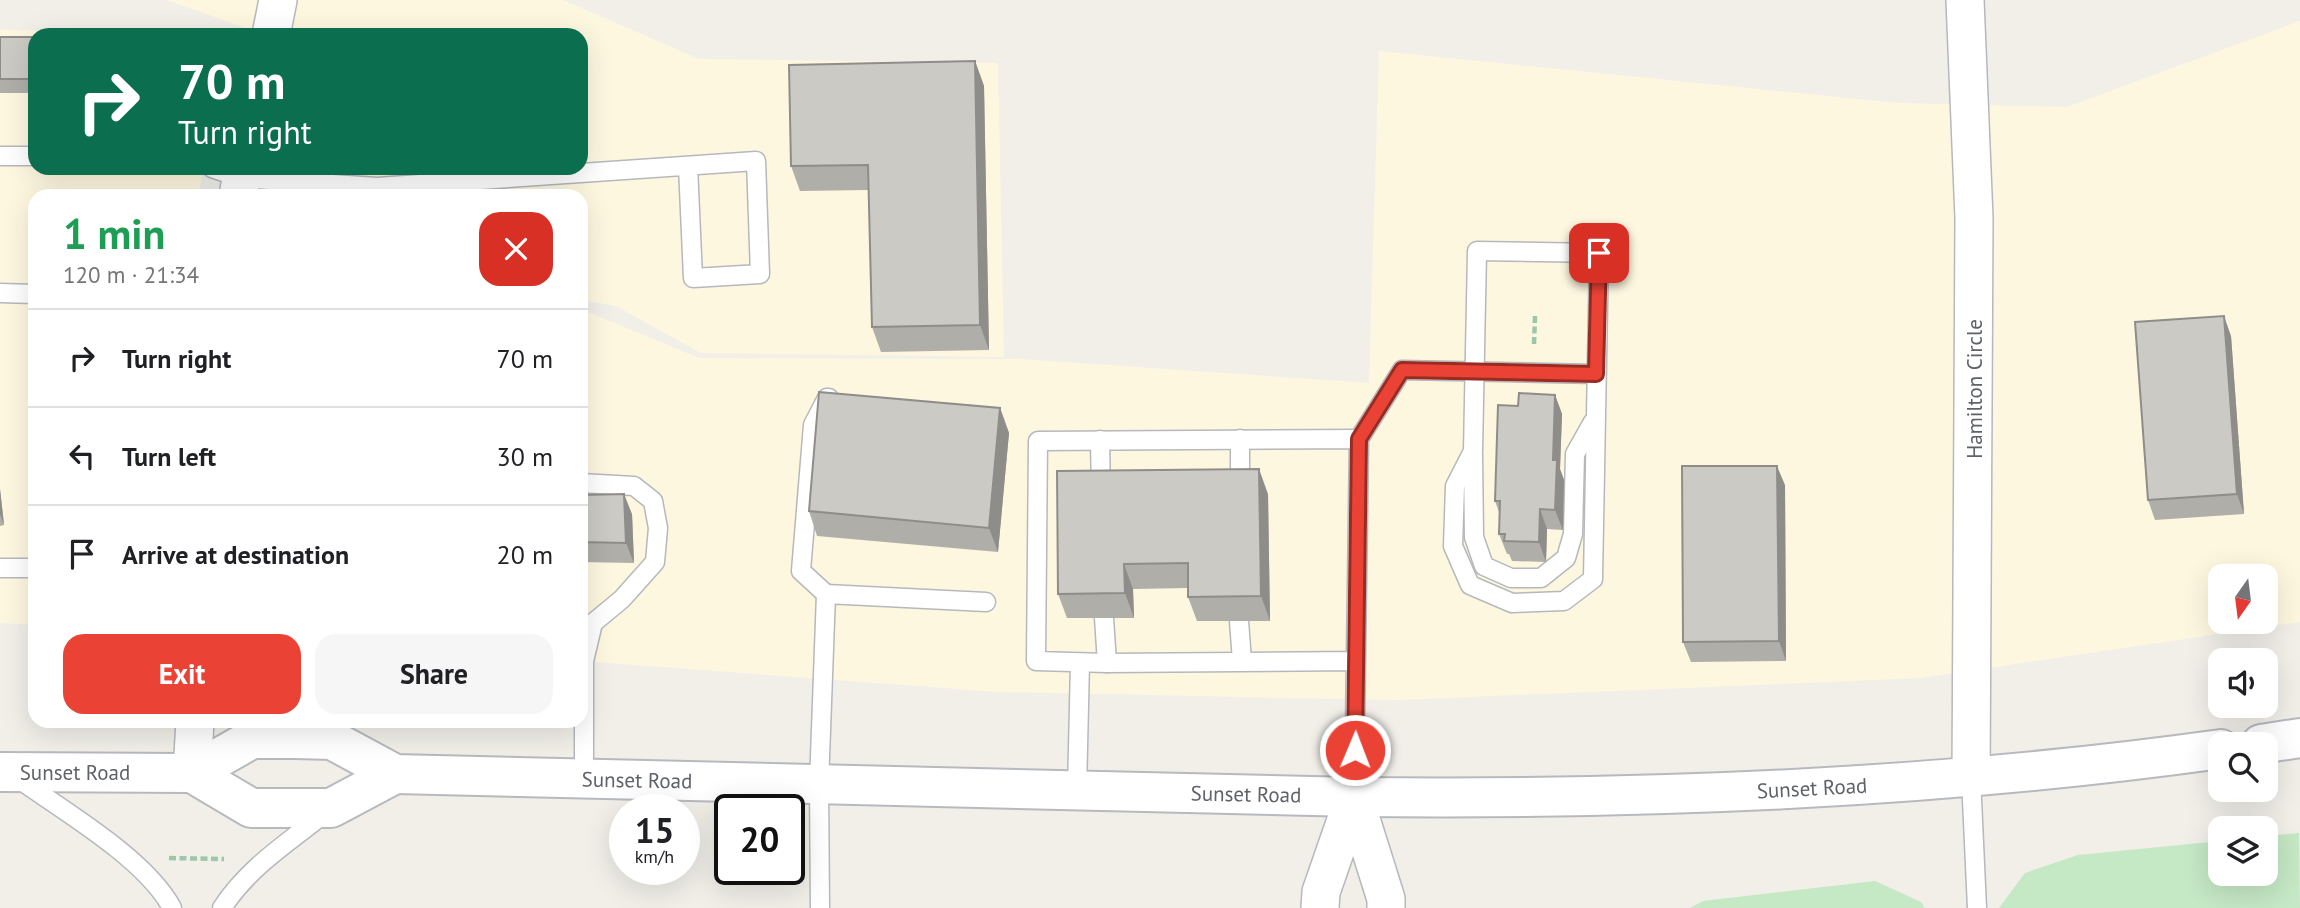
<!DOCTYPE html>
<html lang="en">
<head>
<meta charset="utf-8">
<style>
	body { margin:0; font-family:"PT Sans",sans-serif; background:#f6f6f6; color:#202124; height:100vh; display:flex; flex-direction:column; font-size:26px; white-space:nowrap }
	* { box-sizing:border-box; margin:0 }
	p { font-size:23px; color:#757577 }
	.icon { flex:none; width:38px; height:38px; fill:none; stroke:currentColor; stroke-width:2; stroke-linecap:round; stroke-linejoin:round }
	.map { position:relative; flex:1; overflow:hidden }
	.side { position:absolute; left:28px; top:189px; width:560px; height:539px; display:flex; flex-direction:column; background:#fff; border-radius:21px; box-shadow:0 7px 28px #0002 }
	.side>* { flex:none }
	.top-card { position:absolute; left:28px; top:28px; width:560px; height:147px; border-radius:21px; box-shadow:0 7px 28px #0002; background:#0b6e4f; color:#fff; overflow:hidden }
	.needle { width:46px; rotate:194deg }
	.tools { position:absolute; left:2208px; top:564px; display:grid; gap:14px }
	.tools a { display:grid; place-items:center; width:70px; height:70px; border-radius:14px; background:#fff; box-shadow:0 7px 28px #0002; font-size:35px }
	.speed { position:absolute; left:609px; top:794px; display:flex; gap:14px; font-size:35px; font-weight:700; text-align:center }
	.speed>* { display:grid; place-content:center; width:91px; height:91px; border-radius:50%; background:#fff; box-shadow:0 7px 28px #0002; line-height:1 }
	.speed small { font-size:18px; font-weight:400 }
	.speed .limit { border:4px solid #111; border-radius:10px; background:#fff; color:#111 }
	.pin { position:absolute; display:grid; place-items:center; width:60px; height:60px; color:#fff; margin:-30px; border-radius:14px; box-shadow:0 4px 10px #0006 }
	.me { position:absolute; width:77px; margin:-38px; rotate:1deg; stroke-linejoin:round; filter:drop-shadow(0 0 5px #0008) }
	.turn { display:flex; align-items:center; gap:24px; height:147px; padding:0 35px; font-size:32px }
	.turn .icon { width:91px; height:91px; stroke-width:2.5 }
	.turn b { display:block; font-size:49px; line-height:60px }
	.round { display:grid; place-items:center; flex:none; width:74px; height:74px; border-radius:21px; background:#f6f6f6 }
	.head { display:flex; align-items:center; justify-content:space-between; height:119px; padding:0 35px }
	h1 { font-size:42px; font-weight:700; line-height:52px; color:#1e9e55 }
	.primary-button { display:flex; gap:14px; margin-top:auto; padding:14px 35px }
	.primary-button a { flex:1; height:80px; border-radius:21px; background:#ea4335; color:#fff; font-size:28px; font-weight:700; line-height:80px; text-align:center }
	.primary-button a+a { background:#f6f6f6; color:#202124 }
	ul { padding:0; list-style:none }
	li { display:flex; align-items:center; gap:21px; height:98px; padding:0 35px; border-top:2px solid #e0e0e0 }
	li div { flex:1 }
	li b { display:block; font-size:26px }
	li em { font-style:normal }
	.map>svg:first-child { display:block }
	.commercial { fill:#fef7e0; fill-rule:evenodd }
	.green { fill:#c5e8c5 }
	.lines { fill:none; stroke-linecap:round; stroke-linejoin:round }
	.lane-casing { stroke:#b5b8bc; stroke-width:21 }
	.street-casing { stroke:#b5b8bc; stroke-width:40 }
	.secondary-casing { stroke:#b6babf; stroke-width:42 }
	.path { stroke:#9cc7a9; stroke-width:4.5; stroke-dasharray:7 3.5; stroke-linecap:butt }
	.lane { stroke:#fff; stroke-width:18 }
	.street { stroke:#fff; stroke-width:37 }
	.secondary { stroke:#fff; stroke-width:38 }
	.wall { fill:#afaea9 }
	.shaded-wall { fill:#8f8d8a }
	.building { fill:#cccac5; stroke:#8f8d8a; stroke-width:2 }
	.route-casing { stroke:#982c22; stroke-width:18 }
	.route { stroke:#ea4335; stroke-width:12 }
	.labels { text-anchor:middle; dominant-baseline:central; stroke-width:7; stroke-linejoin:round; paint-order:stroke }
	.street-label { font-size:21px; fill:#5f6368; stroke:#fff }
</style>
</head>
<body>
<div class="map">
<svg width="2300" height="908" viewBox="0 0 2300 908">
	<rect width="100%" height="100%" fill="#f1efe8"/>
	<g class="commercial">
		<polygon points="167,0 563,0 699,59 998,63 1004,357 701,353 616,306 581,300 581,196 263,196 269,168 581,168 581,35 265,35"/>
		<path d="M2300,21v601l-379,56 -524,22 -399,-8 -417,-31v-352l118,49 321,1 349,24 10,-332 518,52 170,4zM2221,576h45v45h-45z"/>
		<polygon points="0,30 231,34 35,35 35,168 204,168 198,196 35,196 35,625 0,623"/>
	</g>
	<g class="green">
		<polygon points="2299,833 2300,908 1999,908 2025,873 2078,855 2221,841 2221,873 2266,873 2266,836"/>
		<polygon points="1875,881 1921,902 1925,908 1690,908 1703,901"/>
	</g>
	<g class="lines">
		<defs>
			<g id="lane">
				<polyline points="0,156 35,156"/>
				<polyline points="212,168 241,178 377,187 756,161 760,274 693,278 688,166"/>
				<polygon points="1477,251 1599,253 1593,579 1564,601 1512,603 1470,585 1453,546 1455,486 1473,451"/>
				<polyline points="0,293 35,294"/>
				<polyline points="1359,439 1402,370 1596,374"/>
				<polyline points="1100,440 1101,495"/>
				<polyline points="1473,455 1474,537 1484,566 1511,578 1541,578 1566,558 1573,534 1575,454 1593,422"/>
				<polyline points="581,483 634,486 653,501 658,528 655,562 622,599 593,623 584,661 584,778"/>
				<polyline points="1240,490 1240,439"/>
				<polyline points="0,568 35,568"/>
				<polyline points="826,594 801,571 813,425 827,398 829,398"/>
				<polyline points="1104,618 1107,663"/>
				<polyline points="1239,621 1242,661"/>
				<path d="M17,778c47,33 129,81 155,130"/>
				<polyline points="1971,778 1977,908"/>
				<polyline points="1077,790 1080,663"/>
				<polyline points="1354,797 1359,439 1038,441 1036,661 1107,663 1356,661"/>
				<path d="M222,908c26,-40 65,-65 102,-94"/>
				<polyline points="820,908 819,784 826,594 986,602"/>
			</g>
			<g id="street">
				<polyline points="1965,0 1974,218 1971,778"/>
				<polyline points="271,35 278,0"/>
				<polyline points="238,196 243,168"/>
				<polyline points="192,773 195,721"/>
				<polyline points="1354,797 1386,899 1386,908"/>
				<polyline points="1320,908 1321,892 1354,797"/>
			</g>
			<g id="secondary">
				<polyline points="2261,744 2300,738"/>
				<polyline points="0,772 192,773 251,808 331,808 395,774"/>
				<path d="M192,773l60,-34h43l37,1 63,34 959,23c290,3 579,-8 867,-48"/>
			</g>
		</defs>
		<use href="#lane" class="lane-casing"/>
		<use href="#street" class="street-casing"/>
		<use href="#secondary" class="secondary-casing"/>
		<g class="path">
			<polyline points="1534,344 1535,316"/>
			<polyline points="169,858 224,859"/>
		</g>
		<use href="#lane" class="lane"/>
		<use href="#street" class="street"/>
		<use href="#secondary" class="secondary"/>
	</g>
	<g class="wall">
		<rect x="0" y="37" width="35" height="56"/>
		<polygon points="975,61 984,86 989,350 881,352 872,327 869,190 800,191 791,166"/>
		<polygon points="2231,336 2244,514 2155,520 2148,500"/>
		<polygon points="1555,395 1562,414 1560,469 1564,480 1563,530 1547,529 1546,562 1512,561 1509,554 1507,554 1499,534 1500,515 1495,501 1518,406"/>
		<polygon points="1000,408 1009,433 998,552 817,536 809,511"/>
		<polygon points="1785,485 1786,661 1691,662 1683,642"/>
		<polygon points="0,489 4,525 0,526"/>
		<polygon points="1268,494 1270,621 1197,621 1188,597 1188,588 1133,589 1134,618 1067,618 1058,594"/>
		<polygon points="581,495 632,514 634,563 581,562"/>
	</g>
	<g class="shaded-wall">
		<polygon points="975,61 984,86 989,350 980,325"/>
		<polygon points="2224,316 2231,336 2244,514 2237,494"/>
		<polygon points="1555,395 1562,414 1560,469 1564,480 1563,530 1555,510 1553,460"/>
		<polygon points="1000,408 1009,433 998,552 989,528"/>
		<polygon points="1777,466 1785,485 1786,661 1779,641"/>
		<polygon points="1259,469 1268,494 1270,621 1261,596"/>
		<polygon points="0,489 4,525 0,514"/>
		<polygon points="624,494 632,514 634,563 626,543"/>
		<polygon points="1540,509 1547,529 1546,562 1539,542"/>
		<polygon points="1124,564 1133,589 1134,618 1125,593"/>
	</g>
	<g class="building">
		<rect x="0" y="37" width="35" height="42"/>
		<polygon points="975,61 980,325 872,327 868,165 791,166 789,65"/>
		<polygon points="2224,316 2237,494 2148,500 2135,322"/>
		<polygon points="819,392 1000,408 989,528 809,511"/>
		<polygon points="1519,393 1555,395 1553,460 1557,460 1555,510 1540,509 1539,542 1504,541 1505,534 1499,534 1500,501 1495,501 1498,405 1518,406"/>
		<polygon points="1682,466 1777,466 1779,641 1683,642"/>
		<polygon points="1259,469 1261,596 1188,597 1188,563 1124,564 1125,593 1058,594 1057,471"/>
		<polygon points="624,494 626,543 581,542 581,495"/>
	</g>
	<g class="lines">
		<defs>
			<polyline id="route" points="1355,750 1359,439 1402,370 1596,374 1599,253"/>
		</defs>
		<use href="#route" class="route-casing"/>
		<use href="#route" class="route"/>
	</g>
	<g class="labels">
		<g class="street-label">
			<text transform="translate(1974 389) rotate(-90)">Hamilton Circle</text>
			<text x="75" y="772">Sunset Road</text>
			<text transform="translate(637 780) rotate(1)">Sunset Road</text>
			<text transform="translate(1812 788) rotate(-3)">Sunset Road</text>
			<text transform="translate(1246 794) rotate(1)">Sunset Road</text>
		</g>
	</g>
</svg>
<div class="tools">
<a><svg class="needle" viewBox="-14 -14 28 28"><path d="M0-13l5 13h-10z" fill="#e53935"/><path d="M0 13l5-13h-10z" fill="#757577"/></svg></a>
<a><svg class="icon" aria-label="sound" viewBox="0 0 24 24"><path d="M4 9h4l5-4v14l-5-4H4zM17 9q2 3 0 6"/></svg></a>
<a><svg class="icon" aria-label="search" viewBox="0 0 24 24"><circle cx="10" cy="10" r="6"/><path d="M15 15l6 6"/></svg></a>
<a><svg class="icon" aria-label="layers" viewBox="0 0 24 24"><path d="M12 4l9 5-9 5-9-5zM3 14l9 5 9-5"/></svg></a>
</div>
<div class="speed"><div>15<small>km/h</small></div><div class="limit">20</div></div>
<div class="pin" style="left:1599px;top:253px;background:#d93025"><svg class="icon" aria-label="arrive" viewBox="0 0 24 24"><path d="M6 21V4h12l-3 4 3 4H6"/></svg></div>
<svg class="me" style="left:1355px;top:750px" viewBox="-20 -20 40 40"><circle r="17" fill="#ea4335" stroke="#fff" stroke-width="3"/><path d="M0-11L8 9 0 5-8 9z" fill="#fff"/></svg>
<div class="top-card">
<div class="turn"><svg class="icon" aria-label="right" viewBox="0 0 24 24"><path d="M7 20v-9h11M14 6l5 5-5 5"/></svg><div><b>70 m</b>Turn right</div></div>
</div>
<section class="side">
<div class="head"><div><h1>1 min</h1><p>120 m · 21:34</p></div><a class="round" style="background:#d93025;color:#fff"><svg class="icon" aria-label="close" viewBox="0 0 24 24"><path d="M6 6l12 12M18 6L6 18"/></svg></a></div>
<ul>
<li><svg class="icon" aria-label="right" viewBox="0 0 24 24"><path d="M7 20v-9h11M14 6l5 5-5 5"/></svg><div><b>Turn right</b></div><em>70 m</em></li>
<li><svg class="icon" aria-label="left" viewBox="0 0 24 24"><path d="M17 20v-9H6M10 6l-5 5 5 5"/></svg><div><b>Turn left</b></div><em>30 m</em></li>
<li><svg class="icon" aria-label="arrive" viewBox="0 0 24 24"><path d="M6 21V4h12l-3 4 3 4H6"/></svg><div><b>Arrive at destination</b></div><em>20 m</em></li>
</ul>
<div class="primary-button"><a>Exit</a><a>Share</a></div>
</section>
</div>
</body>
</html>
